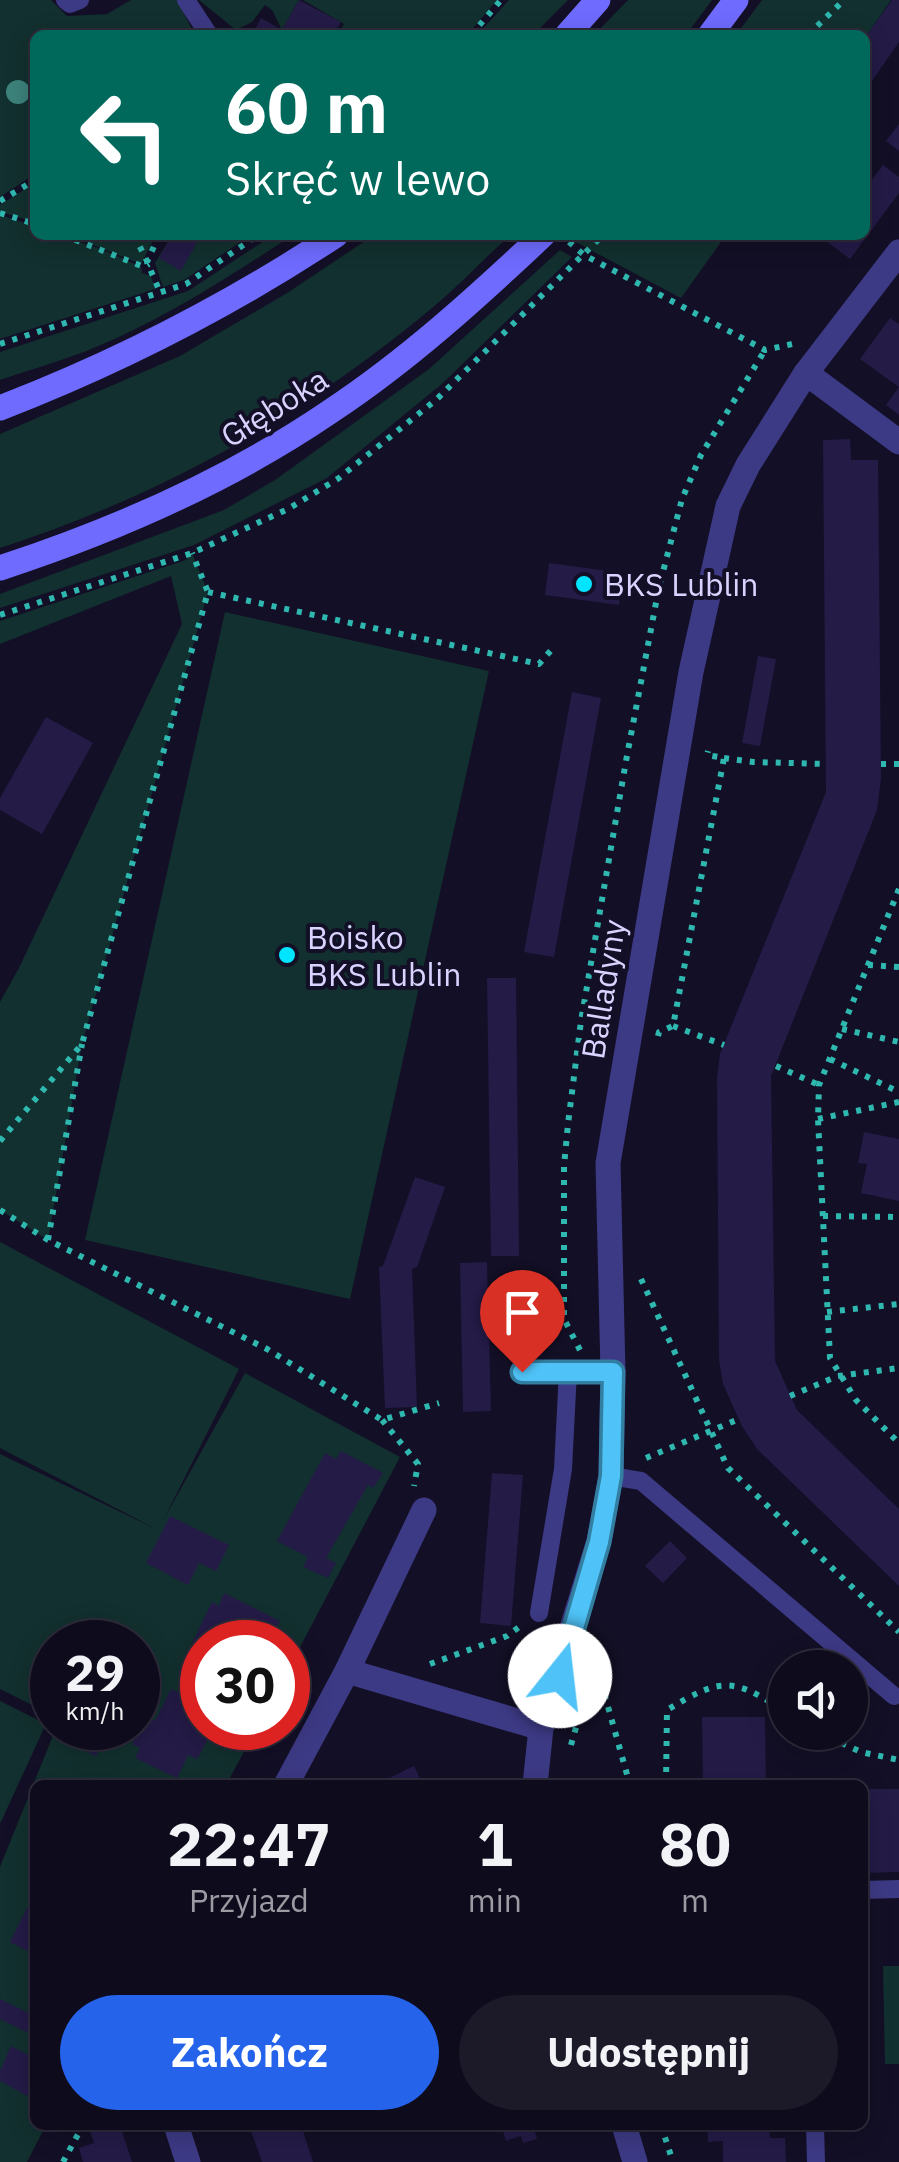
<!DOCTYPE html>
<html lang="pl">
<head>
<meta charset="utf-8">
<style>
	body { margin:0; font-family:"IBM Plex Sans",sans-serif; background:#1c1929; color:#f1f3f6; height:100vh; display:flex; flex-direction:column; font-size:38px; white-space:nowrap }
	* { box-sizing:border-box; margin:0 }
	p { font-size:32px; color:#9b9ba3 }
	.icon { flex:none; width:55px; height:55px; fill:none; stroke:currentColor; stroke-width:2; stroke-linecap:round; stroke-linejoin:round }
	.map { position:relative; flex:1; overflow:hidden }
	.drawer { position:absolute; left:30px; top:1780px; width:838px; height:350px; display:flex; flex-direction:column; background:#0e0b1c; border-radius:15px; box-shadow:0 5px 25px #0003,0 0 0 2px #2e2b3b }
	.drawer>* { flex:none }
	.top-card { position:absolute; left:30px; top:30px; width:840px; height:210px; border-radius:15px; box-shadow:0 5px 25px #0003,0 0 0 2px #2e2b3b; background:#00695c; color:#fff; overflow:hidden }
	.tools { position:absolute; left:768px; top:1650px; display:grid; gap:20px }
	.tools a { display:grid; place-items:center; width:100px; height:100px; border-radius:50%; background:#0e0b1c; box-shadow:0 5px 25px #0003,0 0 0 2px #2e2b3b; font-size:50px }
	.speed { position:absolute; left:30px; top:1620px; display:flex; gap:20px; font-size:50px; font-weight:700; text-align:center }
	.speed>* { display:grid; place-content:center; width:130px; height:130px; border-radius:50%; background:#0e0b1c; box-shadow:0 5px 25px #0003,0 0 0 2px #2e2b3b; line-height:1 }
	.speed small { font-size:25px; font-weight:400 }
	.speed .limit { border:15px solid #d22; background:#fff; color:#111 }
	.pin { position:absolute; display:grid; place-items:center; width:85px; height:85px; color:#fff; margin:-102px -42px; border-radius:50% 50% 50% 0; rotate:-45deg; box-shadow:0 0 10px #0007 }
	.pin .icon { rotate:45deg }
	.me { position:absolute; width:110px; margin:-55px; rotate:16deg; stroke-linejoin:round; filter:drop-shadow(0 0 8px #0008) }
	.turn { display:flex; align-items:center; gap:35px; height:210px; padding:0 30px; font-size:45px }
	.turn .icon { width:130px; height:130px; stroke-width:2.5 }
	.turn b { display:block; font-size:70px; line-height:85px }
	.eta { display:flex; justify-content:space-evenly; align-items:center; height:170px; text-align:center }
	.eta b { font-size:60px; font-weight:700; line-height:70px }
	.cta { display:flex; gap:20px; margin-top:auto; padding:20px 30px }
	.cta a { flex:1; height:115px; border-radius:60px; background:#2563eb; color:#fff; font-size:40px; font-weight:700; line-height:115px; text-align:center }
	.cta a+a { background:#1c1929; color:#f1f3f6 }
	.map>svg:first-child { display:block }
	.green { fill:#12302f }
	.building { fill:#241b47 }
	.lines { fill:none; stroke-linecap:round; stroke-linejoin:round }
	.path { stroke:#2fb8b0; stroke-width:6; stroke-dasharray:5 8; stroke-linecap:butt }
	.lane { stroke:#3d3a85; stroke-width:18 }
	.street { stroke:#3d3a85; stroke-width:25 }
	.secondary { stroke:#6f6bff; stroke-width:25 }
	.tree { fill:#3d827b }
	.route-casing { stroke:#337fa1; stroke-width:25 }
	.route { stroke:#4fc3f7; stroke-width:18 }
	.poi-dot { fill:#00e5ff; stroke:#130f26; stroke-width:4 }
	.labels { text-anchor:middle; dominant-baseline:central; stroke-width:8; stroke-linejoin:round; paint-order:stroke }
	.street-label { font-size:32px; fill:#d9d4ff; stroke:#130f26 }
	.poi-label { font-size:32px; fill:#d9d4ff; stroke:#130f26; text-anchor:start }
</style>
</head>
<body>
<div class="map">
<svg width="899" height="2162" viewBox="0 0 899 2162">
	<rect width="100%" height="100%" fill="#130f26"/>
	<g class="green">
		<polygon points="0,0 51,0 67,16 107,14 131,0 177,0 195,35 35,35 35,174 0,197"/>
		<polygon points="199,0 299,0 282,30 272,10 265,5 252,22 236,30"/>
		<polygon points="303,0 497,0 467,35 337,35 344,24"/>
		<polygon points="509,0 568,0 533,35 477,35"/>
		<polygon points="628,0 712,0 686,35 594,35"/>
		<polygon points="762,0 891,0 865,38 865,35 736,35"/>
		<polygon points="35,183 35,222 0,212 0,205"/>
		<path d="M0,215l35,11v9c37,0 73,16 106,32l1,6 9,3 4,13 -155,50z"/>
		<polygon points="68,235 156,235 141,264"/>
		<polygon points="172,235 251,235 184,280 163,287 155,263"/>
		<path d="M273,235h20c-63,41 -127,83 -197,112 -31,13 -64,22 -96,33v-28l188,-61z"/>
		<path d="M374,235h137c-27,23 -51,50 -79,73 -131,109 -269,187 -432,240v-114l180,-78 107,-63z"/>
		<polygon points="571,235 726,235 681,298 568,238"/>
		<polygon points="560,250 572,257 443,383 327,478 194,545 0,608 0,594 224,510 275,480 429,369"/>
		<polygon points="192,553 208,592 82,1044 48,1240 0,1210 0,1002 19,968 182,624 171,576 0,644 0,621 186,560"/>
		<polygon points="225,612 489,671 350,1299 85,1240"/>
		<polygon points="0,1242 239,1369 164,1519 245,1373 400,1457 288,1670 288,1642 202,1642 202,1728 257,1728 226,1785 35,1785 35,2125 46,2125 27,2162 0,2162 0,1867 56,1728 138,1728 138,1642 52,1642 52,1715 0,1689 0,1454 158,1530 0,1448"/>
		<polygon points="0,1701 46,1724 0,1824"/>
		<polygon points="883,1966 899,1966 899,2064 885,2064"/>
	</g>
	<g class="building">
		<polygon points="299,0 341,22 333,35 252,35 261,18 282,30"/>
		<polygon points="892,0 899,0 899,42 865,91 865,38"/>
		<polygon points="899,124 899,151 886,141"/>
		<polygon points="883,165 899,177 899,193 850,259 826,241 830,235 865,235 865,189"/>
		<polygon points="172,235 201,235 181,271 159,258"/>
		<polygon points="890,318 899,324 899,387 860,359"/>
		<polygon points="899,387 899,415 886,405"/>
		<polygon points="850,439 851,460 878,460 881,779 877,810 771,1076 775,1361 797,1410 899,1509 899,1586 758,1450 742,1426 723,1384 719,1360 717,1077 720,1054 826,792 823,440"/>
		<polygon points="549,563 623,573 619,605 545,595"/>
		<polygon points="758,656 776,659 760,746 742,743"/>
		<polygon points="572,692 601,698 554,957 524,952"/>
		<polygon points="46,717 93,743 42,834 0,810 0,798"/>
		<polygon points="487,978 516,978 519,1256 491,1256"/>
		<polygon points="864,1132 899,1139 899,1201 861,1193 867,1164 858,1163"/>
		<polygon points="415,1177 445,1187 417,1267 412,1269 417,1407 385,1408 379,1267 383,1266"/>
		<polygon points="487,1262 491,1411 463,1412 460,1263"/>
		<polygon points="341,1451 383,1473 373,1488 368,1485 326,1558 336,1563 328,1578 303,1567 308,1557 277,1541 325,1453 336,1459"/>
		<polygon points="492,1473 523,1475 511,1626 480,1623"/>
		<polygon points="170,1516 229,1545 216,1571 199,1563 188,1585 146,1563"/>
		<polygon points="670,1541 687,1558 663,1583 645,1566"/>
		<polygon points="224,1593 280,1621 270,1642 261,1642 244,1634 239,1642 202,1642 202,1657 189,1650 212,1602 219,1606"/>
		<polygon points="171,1689 202,1705 200,1731 210,1735 197,1759 188,1755 177,1778 135,1758 140,1748 132,1744 146,1717 155,1721"/>
		<polygon points="702,1717 765,1717 766,1785 703,1785"/>
		<polygon points="63,1728 101,1728 107,1730 96,1756 58,1738"/>
		<polygon points="414,1766 423,1785 375,1785"/>
		<polygon points="862,1789 899,1789 899,1872 862,1873"/>
		<polygon points="27,1908 35,1912 35,1955 10,1942"/>
		<polygon points="0,1999 35,2016 35,2036 0,2019"/>
		<polygon points="11,2046 35,2058 35,2089 31,2098 0,2081 0,2071"/>
		<polygon points="88,2125 120,2125 132,2162 83,2162 79,2148 94,2143"/>
		<polygon points="249,2125 301,2125 313,2162 262,2162"/>
		<polygon points="501,2125 554,2125 554,2126 535,2132 537,2139 523,2143 521,2136 506,2141"/>
		<polygon points="707,2125 769,2125 770,2138 785,2138 786,2162 723,2162 723,2141 708,2142"/>
	</g>
	<g class="lines">
		<g class="path">
			<polyline points="471,35 501,0"/>
			<polyline points="808,35 844,0"/>
			<polyline points="0,201 35,180"/>
			<polyline points="0,213 35,224"/>
			<polyline points="63,235 144,267 149,264"/>
			<polyline points="134,235 147,261"/>
			<polyline points="159,235 147,262 160,292"/>
			<polyline points="569,242 584,255 765,350 792,344"/>
			<polyline points="0,344 186,284 258,235"/>
			<polyline points="208,592 539,664 554,647"/>
			<polyline points="0,615 192,553 288,509 339,478 437,399 603,235"/>
			<polyline points="724,758 753,762 827,764"/>
			<polyline points="881,764 899,764"/>
			<polyline points="899,889 819,1085 818,1119 830,1358 856,1400 899,1443"/>
			<polyline points="868,965 899,967"/>
			<polyline points="673,1026 724,1045"/>
			<polyline points="842,1029 899,1042"/>
			<polyline points="658,1036 659,1032 673,1026 724,758 707,755 708,751"/>
			<polyline points="830,1059 899,1092"/>
			<polyline points="776,1066 819,1085"/>
			<polyline points="818,1119 899,1102"/>
			<polyline points="0,1141 82,1044 208,592 192,553"/>
			<polyline points="0,1210 48,1240 267,1349 382,1420 439,1403"/>
			<polyline points="823,1216 899,1217"/>
			<polyline points="48,1240 82,1044"/>
			<polyline points="641,1279 728,1468 899,1632"/>
			<polyline points="827,1312 899,1304"/>
			<polyline points="580,1350 564,1319 564,1166 568,1124 581,1021 626,761 659,587 682,499 701,455 765,350"/>
			<polyline points="790,1396 838,1376 899,1368"/>
			<polyline points="382,1420 418,1464 414,1486"/>
			<polyline points="646,1458 739,1419"/>
			<polyline points="594,1657 630,1785"/>
			<polyline points="430,1664 507,1636 519,1627"/>
			<polyline points="818,1732 861,1752 899,1760"/>
			<polyline points="571,1745 591,1675"/>
			<path d="M666,1785l1,-75c53,-32 66,-34 118,2"/>
			<polyline points="661,2125 673,2162"/>
			<polyline points="63,2162 83,2125"/>
		</g>
		<g class="lane">
			<polyline points="65,0 70,4 80,0"/>
			<polyline points="186,0 209,35"/>
			<polyline points="522,1372 613,1372"/>
			<polyline points="611,1476 641,1481 894,1696"/>
			<polyline points="539,1613 563,1469 568,1371"/>
			<polyline points="862,1890 899,1889"/>
			<polyline points="815,2125 816,2162"/>
		</g>
		<g class="street">
			<polyline points="806,373 899,442"/>
			<polyline points="347,1671 541,1728"/>
			<polyline points="286,1785 347,1671 424,1510"/>
			<polyline points="535,1785 541,1728 599,1541 611,1476 613,1372 608,1163 691,672 728,506 748,465 806,373 899,252"/>
			<polyline points="176,2125 188,2162"/>
			<polyline points="624,2125 635,2162"/>
		</g>
		<g class="secondary">
			<polyline points="567,35 598,0"/>
			<polyline points="710,35 736,0"/>
			<path d="M0,408c119,-46 230,-103 336,-173"/>
			<path d="M0,568c116,-38 230,-88 331,-157 77,-51 145,-113 212,-176"/>
		</g>
	</g>
	<circle class="tree" cx="18" cy="92" r="12"/>
	<g class="lines">
		<defs>
			<polyline id="route" points="522,1372 613,1372 611,1476 599,1542 560,1676"/>
		</defs>
		<use href="#route" class="route-casing"/>
		<use href="#route" class="route"/>
	</g>
	<g class="poi-dot">
		<circle cx="584" cy="584" r="10"/>
		<circle cx="287" cy="955" r="10"/>
	</g>
	<g class="labels">
		<g class="street-label">
			<text transform="translate(274 407) rotate(-32)">Głęboka</text>
			<text transform="translate(603 989) rotate(-81)">Balladyny</text>
		</g>
		<g class="poi-label">
			<text x="604" y="584">BKS Lublin</text>
			<text x="307" y="937">Boisko<tspan x="307" dy="37">BKS Lublin</tspan></text>
		</g>
	</g>
</svg>
<div class="tools">
<a><svg class="icon" aria-label="sound" viewBox="0 0 24 24"><path d="M4 9h4l5-4v14l-5-4H4zM17 9q2 3 0 6"/></svg></a>
</div>
<div class="speed"><div>29<small>km/h</small></div><div class="limit">30</div></div>
<div class="pin" style="left:522px;top:1372px;background:#d93025"><svg class="icon" aria-label="arrive" viewBox="0 0 24 24"><path d="M6 21V4h12l-3 4 3 4H6"/></svg></div>
<svg class="me" style="left:560px;top:1676px" viewBox="-20 -20 40 40"><circle r="19" fill="#fff"/><path d="M0-13L10 11 0 6-10 11z" fill="#4fc3f7"/></svg>
<div class="top-card">
<div class="turn"><svg class="icon" aria-label="left" viewBox="0 0 24 24"><path d="M17 20v-9H6M10 6l-5 5 5 5"/></svg><div><b>60 m</b>Skręć w lewo</div></div>
</div>
<section class="drawer">
<div class="eta">
<div><b>22:47</b><p>Przyjazd</p></div>
<div><b>1</b><p>min</p></div>
<div><b>80</b><p>m</p></div>
</div>
<div class="cta"><a>Zakończ</a><a>Udostępnij</a></div>
</section>
</div>
</body>
</html>
